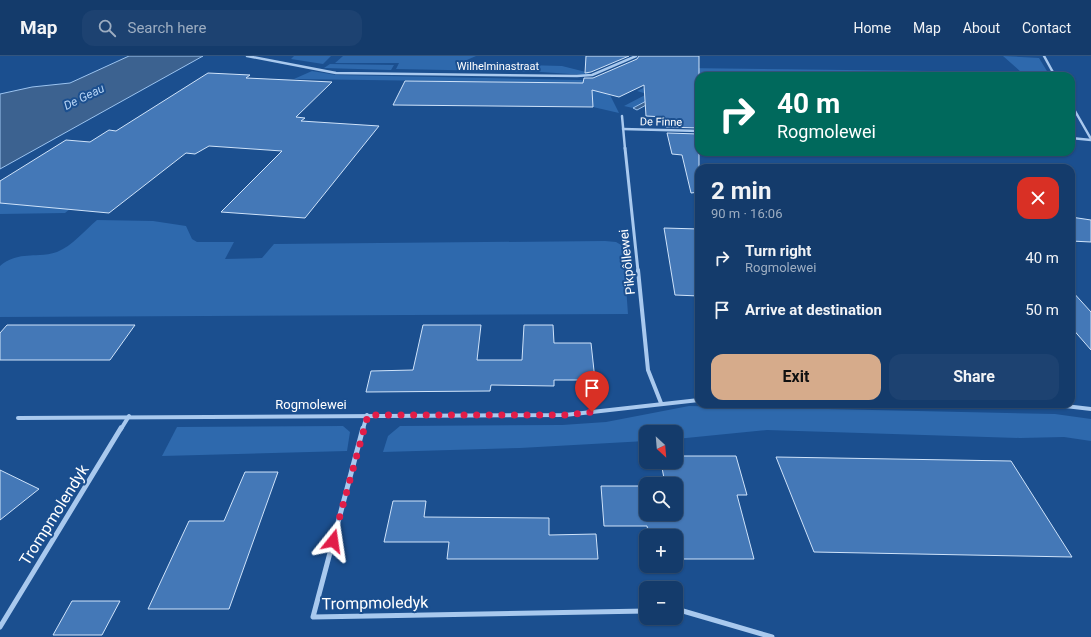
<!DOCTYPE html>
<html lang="en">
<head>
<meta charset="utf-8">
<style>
	body { margin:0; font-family:Roboto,sans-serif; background:#1d4271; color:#f1f3f6; height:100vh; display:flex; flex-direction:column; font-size:15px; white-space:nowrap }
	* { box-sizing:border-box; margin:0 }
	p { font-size:13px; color:#9dadc1 }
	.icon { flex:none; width:22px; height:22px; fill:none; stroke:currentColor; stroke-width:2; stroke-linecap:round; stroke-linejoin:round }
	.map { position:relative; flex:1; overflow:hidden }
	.side { position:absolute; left:695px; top:108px; width:380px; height:244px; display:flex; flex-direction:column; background:#143b6b; border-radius:12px; box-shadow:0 1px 3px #0004,0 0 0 1px #33557e }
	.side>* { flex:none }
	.banner { position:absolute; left:695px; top:16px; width:380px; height:84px; border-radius:12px; box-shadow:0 1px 3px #0004,0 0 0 1px #33557e; background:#00695c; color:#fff; overflow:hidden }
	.needle { width:26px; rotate:154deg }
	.tools { position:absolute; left:639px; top:369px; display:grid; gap:8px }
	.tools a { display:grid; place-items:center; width:44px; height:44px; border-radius:8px; background:#143b6b; box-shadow:0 1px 3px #0004,0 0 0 1px #33557e; font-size:20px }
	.pin { position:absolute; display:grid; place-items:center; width:34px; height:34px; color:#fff; margin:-41px -17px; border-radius:50% 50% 50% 0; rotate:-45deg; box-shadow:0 0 4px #0007 }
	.pin .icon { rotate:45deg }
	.me { position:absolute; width:44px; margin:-22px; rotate:15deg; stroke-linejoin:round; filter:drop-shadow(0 0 3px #0008) }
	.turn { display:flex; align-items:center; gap:14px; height:84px; padding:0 16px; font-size:18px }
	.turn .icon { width:52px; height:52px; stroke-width:2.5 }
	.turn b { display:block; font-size:28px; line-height:34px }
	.round { display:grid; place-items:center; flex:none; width:42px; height:42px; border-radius:12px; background:#1d4271 }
	.overview { display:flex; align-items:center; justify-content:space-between; height:68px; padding:0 16px }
	h1 { font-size:24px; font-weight:700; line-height:30px }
	.button { display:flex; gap:8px; margin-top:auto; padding:8px 16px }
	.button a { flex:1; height:46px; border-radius:12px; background:#d6ab8b; color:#111; font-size:16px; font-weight:700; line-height:46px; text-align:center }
	.button a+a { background:#1d4271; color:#f1f3f6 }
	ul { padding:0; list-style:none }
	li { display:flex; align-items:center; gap:12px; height:52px; padding:0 16px }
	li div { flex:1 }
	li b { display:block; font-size:15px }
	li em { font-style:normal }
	header { display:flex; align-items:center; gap:24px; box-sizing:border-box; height:56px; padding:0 20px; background:#143b6b; border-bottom:1px solid #33557e }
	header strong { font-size:19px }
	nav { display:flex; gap:22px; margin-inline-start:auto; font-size:14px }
	.search { width:280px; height:36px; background:#1d4271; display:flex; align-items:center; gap:10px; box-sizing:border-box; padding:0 14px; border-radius:12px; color:#9dadc1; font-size:15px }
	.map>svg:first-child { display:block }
	.green { fill:#2e69ad }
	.water { fill:#3c6290; stroke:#9cc4f0 }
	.building { fill:#4478b7; stroke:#cfe3fa }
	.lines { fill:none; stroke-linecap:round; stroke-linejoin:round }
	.minor-far3 { stroke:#a9c9ee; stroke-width:2.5 }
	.minor-far2 { stroke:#a9c9ee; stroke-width:3 }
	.minor-far1 { stroke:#a9c9ee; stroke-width:4 }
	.minor { stroke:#a9c9ee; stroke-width:5 }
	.route { stroke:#e11d48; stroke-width:7; stroke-dasharray:0 12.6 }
	.labels { text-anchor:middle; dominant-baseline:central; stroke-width:4; stroke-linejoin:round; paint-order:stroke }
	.far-street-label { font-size:11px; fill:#fff; stroke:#1b4f8f }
	.far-water-label { font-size:12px; font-style:italic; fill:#b5d3f5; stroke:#1b4f8f }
	.street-label { font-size:13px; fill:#fff; stroke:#1b4f8f }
	.near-street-label { font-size:16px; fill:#fff; stroke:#1b4f8f }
</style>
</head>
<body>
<header>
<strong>Map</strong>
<div class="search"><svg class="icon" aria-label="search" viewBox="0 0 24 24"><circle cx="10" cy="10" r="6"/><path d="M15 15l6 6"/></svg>Search here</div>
<nav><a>Home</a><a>Map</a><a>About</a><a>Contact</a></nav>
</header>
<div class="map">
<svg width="1091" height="581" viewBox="0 0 1091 581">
	<rect width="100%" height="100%" fill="#1b4f8f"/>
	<g class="green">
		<polygon points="294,0 331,0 323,8 291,3"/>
		<polygon points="343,0 476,0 460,7 562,10 590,17 585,19 541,16 396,13 399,7 335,7"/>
		<polygon points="1003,0 1039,2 1050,20 704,18 691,20 633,52 624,50 647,38 637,35 685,12 1021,16"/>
		<polygon points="330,8 394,9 391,14 324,12"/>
		<polygon points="312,15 336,19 581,24 606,31 619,57 593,51 582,27 294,23"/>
		<polygon points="0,134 88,138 65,157 0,158"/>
		<path d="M97,164l56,1 33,5 6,13 5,3h37l-9,17 37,-1 12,-14 331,-3 11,1 7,4 5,68 -628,3v-51c19,-16 36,-7 57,-14 15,-6 28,-22 40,-32z"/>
		<polygon points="689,350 1055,358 1091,363 1091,385 1064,381 1020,382 767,374 676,383 676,376 646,376 646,385 520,392 383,396 388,380 400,370 562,369 606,366"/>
		<polygon points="343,370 350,376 347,395 162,400 177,371"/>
	</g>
	<g class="water">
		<polygon points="129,0 203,0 0,113 0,38 32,31 70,27"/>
		<polygon points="695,19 704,18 851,20 699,20 637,54 633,52"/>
	</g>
	<g class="building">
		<polygon points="586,0 629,0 591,16 585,17"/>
		<polygon points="639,0 699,0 699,72 666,71 664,61 646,60 644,29 619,41 592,34 593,51 393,49 405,25 583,27 584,22 593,22 637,3"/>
		<polygon points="208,17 250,19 246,22 332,26 296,61 305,62 301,65 379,70 305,162 221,156 282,95 209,90 195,98 186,97 109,157 0,147 0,125 66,84 90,86 109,74 116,75"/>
		<polygon points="667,77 699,78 699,136 691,137 682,99 672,98"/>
		<polygon points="1071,161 1091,164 1091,186 1071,185"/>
		<polygon points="664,172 699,173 699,240 675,239"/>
		<polygon points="1071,234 1091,256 1091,294 1071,271"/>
		<polygon points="7,269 135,269 110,304 0,304 0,277"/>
		<polygon points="423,269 481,269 477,304 522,304 524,269 553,269 554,287 591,287 595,324 554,324 554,330 491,329 490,335 366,336 371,315 413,314"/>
		<polygon points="676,400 736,400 747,439 737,439 754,503 676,503 676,480 649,480 647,470 604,470 601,430 646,430 646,458 676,458 676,428 665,428 661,406 676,406"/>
		<polygon points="776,401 1011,405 1072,501 814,496"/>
		<polygon points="0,414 39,433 0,464"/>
		<polygon points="245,416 278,416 229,553 148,553 189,465 224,465"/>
		<polygon points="393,445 426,445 424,461 549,462 549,479 596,478 598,503 447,503 449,486 384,486"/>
		<polygon points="72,545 120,545 102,579 53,579"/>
	</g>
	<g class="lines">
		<g class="minor-far3">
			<polyline points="247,0 336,17 577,20 592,19 636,0"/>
			<polyline points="1044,0 1055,20"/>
			<polyline points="1071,48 1091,83"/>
			<polyline points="622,60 625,93"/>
			<polyline points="623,73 699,75"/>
			<polyline points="1071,82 1091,84"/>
		</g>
		<polyline class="minor-far2" points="625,92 638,215"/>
		<g class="minor-far1">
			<polyline points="638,214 648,314 661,347"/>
			<polyline points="1048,348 1091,353"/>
			<polyline points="18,362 565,359 699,344"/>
			<polyline points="121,373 129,360"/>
			<polyline points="363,373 367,359"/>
		</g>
		<g class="minor">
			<polyline points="363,372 313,561 646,555"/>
			<polyline points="676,555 683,555 772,581"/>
			<polyline points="0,571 121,372"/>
		</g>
	</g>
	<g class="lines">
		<polyline class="route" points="333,485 368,359 565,359 592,356"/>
	</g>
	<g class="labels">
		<g class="far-street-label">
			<text x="498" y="10">Wilhelminastraat</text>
			<text transform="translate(661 66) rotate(1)">De Finne</text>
		</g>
		<g class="far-water-label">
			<text transform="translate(84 41) rotate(-26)">De Geau</text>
		</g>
		<g class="street-label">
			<text transform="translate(627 206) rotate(-96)">Pikpôllewei</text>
			<text x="311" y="348">Rogmolewei</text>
		</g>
		<g class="near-street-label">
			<text transform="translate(54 459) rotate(-58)">Trompmolendyk</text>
			<text transform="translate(375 547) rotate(-1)">Trompmoledyk</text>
		</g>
	</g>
</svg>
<div class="tools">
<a><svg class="needle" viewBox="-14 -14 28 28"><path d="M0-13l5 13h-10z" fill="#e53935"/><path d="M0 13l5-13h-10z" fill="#9dadc1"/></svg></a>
<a><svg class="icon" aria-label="search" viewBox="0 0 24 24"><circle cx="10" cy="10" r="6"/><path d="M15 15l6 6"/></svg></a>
<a>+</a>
<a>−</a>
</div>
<div class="pin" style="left:592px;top:356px;background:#d93025"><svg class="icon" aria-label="arrive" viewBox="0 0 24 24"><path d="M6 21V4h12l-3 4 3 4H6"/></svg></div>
<svg class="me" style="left:333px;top:485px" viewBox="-20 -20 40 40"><path d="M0-17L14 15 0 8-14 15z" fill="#e11d48" stroke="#fff" stroke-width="4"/></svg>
<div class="banner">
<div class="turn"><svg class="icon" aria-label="right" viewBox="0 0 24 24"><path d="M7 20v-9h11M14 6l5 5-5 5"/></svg><div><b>40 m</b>Rogmolewei</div></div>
</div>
<section class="side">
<div class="overview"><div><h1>2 min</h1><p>90 m · 16:06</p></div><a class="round" style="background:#d93025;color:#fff"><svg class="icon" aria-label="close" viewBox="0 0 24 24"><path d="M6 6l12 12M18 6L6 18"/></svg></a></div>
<ul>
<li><svg class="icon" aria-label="right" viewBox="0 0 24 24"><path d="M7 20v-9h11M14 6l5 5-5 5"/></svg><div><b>Turn right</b><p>Rogmolewei</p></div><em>40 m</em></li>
<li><svg class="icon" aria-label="arrive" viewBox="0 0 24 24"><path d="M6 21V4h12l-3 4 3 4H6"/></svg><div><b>Arrive at destination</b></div><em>50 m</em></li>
</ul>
<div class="button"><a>Exit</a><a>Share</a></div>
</section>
</div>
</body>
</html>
